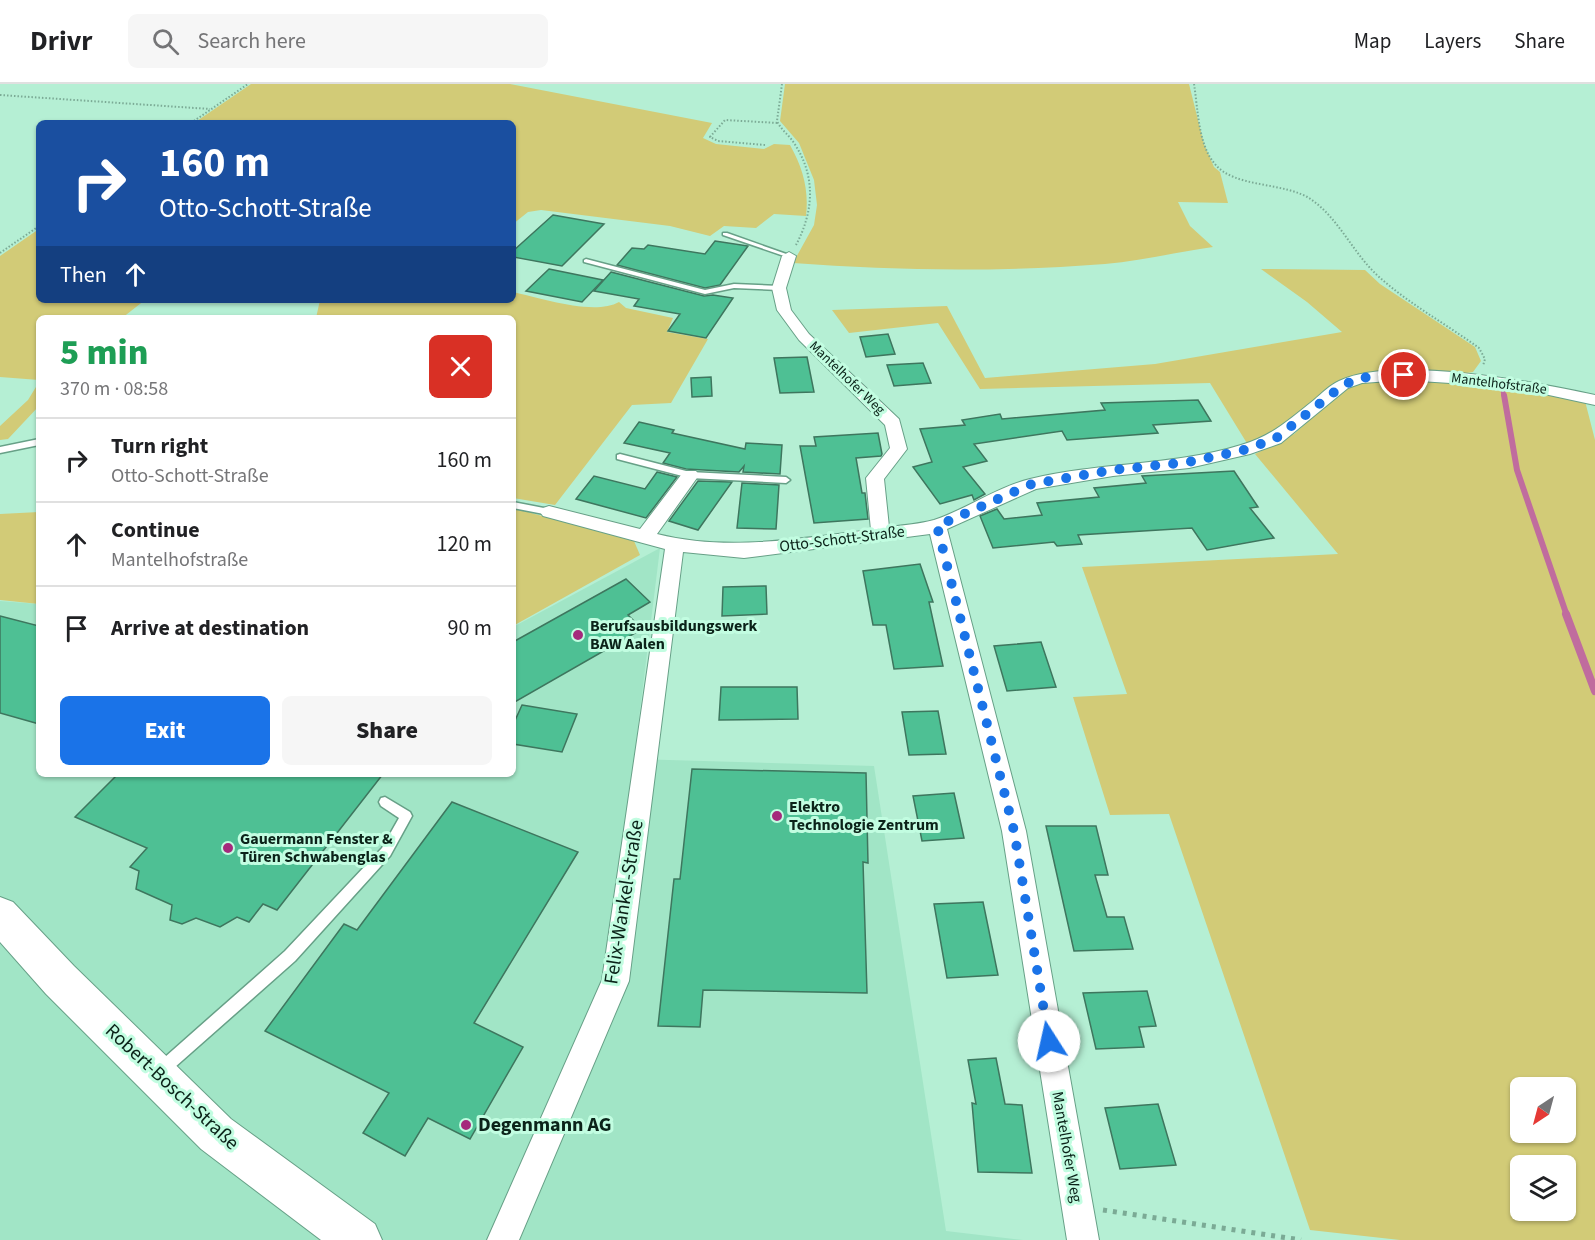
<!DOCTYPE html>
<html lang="en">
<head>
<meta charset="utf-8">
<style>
	body { margin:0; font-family:"Source Sans 3",sans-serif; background:#f6f6f6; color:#202124; height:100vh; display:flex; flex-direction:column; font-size:22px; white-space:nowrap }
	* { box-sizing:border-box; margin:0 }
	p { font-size:20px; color:#757577 }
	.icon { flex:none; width:33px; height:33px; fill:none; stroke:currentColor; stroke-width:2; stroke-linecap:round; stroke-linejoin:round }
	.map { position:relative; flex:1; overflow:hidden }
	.details { position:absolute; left:36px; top:231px; width:480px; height:462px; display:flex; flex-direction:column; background:#fff; border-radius:9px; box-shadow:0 2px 4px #0004 }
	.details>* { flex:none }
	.banner { position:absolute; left:36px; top:36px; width:480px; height:183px; border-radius:9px; box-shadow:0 2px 4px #0004; background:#1a4fa0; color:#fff; overflow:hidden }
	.needle { width:39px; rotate:216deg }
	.buttons { position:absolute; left:1510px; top:993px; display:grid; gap:12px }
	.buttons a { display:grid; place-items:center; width:66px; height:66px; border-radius:9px; background:#fff; box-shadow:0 2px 4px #0004; font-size:30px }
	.pin { position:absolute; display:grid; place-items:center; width:51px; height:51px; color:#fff; margin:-26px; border:3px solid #fff; border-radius:50%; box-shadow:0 2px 6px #0007 }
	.me { position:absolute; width:66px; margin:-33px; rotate:350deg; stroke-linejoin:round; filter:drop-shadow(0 0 4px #0008) }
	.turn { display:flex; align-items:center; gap:21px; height:126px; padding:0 24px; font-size:27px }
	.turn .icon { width:78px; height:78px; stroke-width:2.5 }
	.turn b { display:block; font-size:42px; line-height:51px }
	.then { display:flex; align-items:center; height:57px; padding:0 24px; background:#0003; gap:12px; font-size:22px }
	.round { display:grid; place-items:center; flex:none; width:63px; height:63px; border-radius:9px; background:#f6f6f6 }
	.overview { display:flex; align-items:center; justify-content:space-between; height:102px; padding:0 24px }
	h1 { font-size:36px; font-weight:800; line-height:45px; color:#1e9e55 }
	.primary-button { display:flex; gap:12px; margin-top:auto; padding:12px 24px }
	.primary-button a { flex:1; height:69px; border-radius:9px; background:#1a73e8; color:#fff; font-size:24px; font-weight:800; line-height:69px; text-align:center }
	.primary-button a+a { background:#f6f6f6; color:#202124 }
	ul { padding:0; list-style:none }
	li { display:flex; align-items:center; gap:18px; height:84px; padding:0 24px; border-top:2px solid #e0e0e0 }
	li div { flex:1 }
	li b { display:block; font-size:22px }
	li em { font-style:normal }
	header { display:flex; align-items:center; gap:36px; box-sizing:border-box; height:84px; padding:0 30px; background:#fff; border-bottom:2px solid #e0e0e0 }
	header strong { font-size:28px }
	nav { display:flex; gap:33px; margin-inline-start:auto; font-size:21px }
	.search { width:420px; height:54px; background:#f6f6f6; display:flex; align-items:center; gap:15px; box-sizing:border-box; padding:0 21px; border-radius:9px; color:#757577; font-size:22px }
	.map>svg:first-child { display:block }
	.built { fill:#a1e5c6 }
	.green { fill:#d2cb77; fill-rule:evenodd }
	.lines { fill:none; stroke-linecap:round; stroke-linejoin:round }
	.stream-far2 { stroke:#c06c9e; stroke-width:4.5 }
	.stream-far1 { stroke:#c06c9e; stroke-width:6 }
	.stream { stroke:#c06c9e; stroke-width:8 }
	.building { fill:#4ec094; stroke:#3e765e; stroke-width:1.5 }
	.lane-casing { stroke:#67a087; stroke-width:3 }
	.street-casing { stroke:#67a087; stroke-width:2 }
	.secondary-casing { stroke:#67a087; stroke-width:2 }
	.path-far1 { stroke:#7baa95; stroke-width:2; stroke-dasharray:1.5 2; stroke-linecap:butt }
	.path { stroke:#7baa95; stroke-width:5; stroke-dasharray:4 6; stroke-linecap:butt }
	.lane { fill:#fff; fill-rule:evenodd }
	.street { fill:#fff; fill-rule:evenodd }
	.secondary { fill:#fff; fill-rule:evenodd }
	.route { stroke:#1a73e8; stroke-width:10; stroke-dasharray:0 18 }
	.poi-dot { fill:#a5297c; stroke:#c2fde1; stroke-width:2 }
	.labels { text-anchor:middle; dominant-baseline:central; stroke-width:6; stroke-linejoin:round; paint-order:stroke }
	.far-street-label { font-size:14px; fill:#0b2319; stroke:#c2fde1 }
	.street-label { font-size:16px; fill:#0b2319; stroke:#c2fde1 }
	.poi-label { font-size:16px; font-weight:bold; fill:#0b2319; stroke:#c2fde1; text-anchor:start }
	.near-street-label { font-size:20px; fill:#0b2319; stroke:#c2fde1 }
	.near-poi-label { font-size:20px; font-weight:bold; fill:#0b2319; stroke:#c2fde1; text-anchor:start }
</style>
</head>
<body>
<header>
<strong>Drivr</strong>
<div class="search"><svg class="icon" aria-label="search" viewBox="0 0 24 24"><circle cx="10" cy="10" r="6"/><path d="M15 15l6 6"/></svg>Search here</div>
<nav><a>Map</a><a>Layers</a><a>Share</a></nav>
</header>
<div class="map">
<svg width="1595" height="1156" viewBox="0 0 1595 1156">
	<rect width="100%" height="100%" fill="#b5efd4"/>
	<polygon class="built" points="660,464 634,675 874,682 946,1147 1023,1156 0,1156 0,517 39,520 39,690 513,690 513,543"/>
	<g class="green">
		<path d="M251,0h259l202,39 -9,15 13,6 48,5 10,-5 16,1c13,23 19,45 16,71l-32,-2 -18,14 -32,-2 -14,10 -40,-10 -129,-16 -13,2 -15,12v-101h-319z"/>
		<path d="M785,0h404l15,60 10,23 6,5 8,31 -50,-1 12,24 23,21c-36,5 -72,14 -108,17 -104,8 -208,7 -312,-1l21,-38 3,-20 -3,-25 -15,-37 -19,-22z"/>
		<polygon points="39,145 39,216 145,216 122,234 39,234 39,296 0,293 0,172"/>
		<path d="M1261,185l104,1 15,14 95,63 6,14 -8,11c-40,7 -81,-8 -121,4 -29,9 -45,37 -70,53 -10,6 -23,11 -34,16l-38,-62 -230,6 -42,-66 -89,10 -17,-23 115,-4 38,72 170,-14 187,-32 -35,-30z"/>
		<path d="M513,208c28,6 81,24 106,10l7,6 47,10 -6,14 41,7 -37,64 -39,2 -77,100 -42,-7v-180h-197l4,-18h193z"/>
		<path d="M1397,293l104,9 84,15 10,39v800h-195l-90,-10 -141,-416 -59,1 -37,-118 54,-3 -45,-127 256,-13 -83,-100 39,-20 47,-42 26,-12zM1521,1004h45v44h-45zM1521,1082h45v44h-45z"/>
		<polygon points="39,298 39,322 8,355 0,356 0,342 28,316"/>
		<polygon points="513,424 634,457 640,471 513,542"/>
		<polygon points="39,428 39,520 0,516 0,430"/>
	</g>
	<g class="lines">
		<polyline class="stream-far2" points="1503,308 1504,312"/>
		<polyline class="stream-far1" points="1504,311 1517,386 1567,532"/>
		<polyline class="stream" points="1566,530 1595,607"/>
	</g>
	<g class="building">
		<polygon points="553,131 604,140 562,182 513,173 513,167"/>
		<polygon points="715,157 748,162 720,201 705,204 617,181 632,164 644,165 648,161 705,170"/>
		<polygon points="549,185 603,196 582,218 526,207"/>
		<polygon points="611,188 704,212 713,211 733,214 706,254 668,247 680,230 634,222 639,215 594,207"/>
		<polygon points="888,250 895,270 866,273 860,253"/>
		<polygon points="807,273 814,308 780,309 774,274"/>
		<polygon points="923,279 931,299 894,302 887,281"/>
		<polygon points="711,293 712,312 692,313 691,294"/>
		<polygon points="1198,316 1211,337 1153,341 1158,349 1067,356 1062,347 974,360 987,377 963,383 985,410 974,416 972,411 940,420 913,383 932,378 920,345 965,341 962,336 1000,330 1002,335 1105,326 1101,319"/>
		<polygon points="639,338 674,346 672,349 745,365 746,359 782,361 780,390 743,388 744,382 739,388 686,385 663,379 670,369 624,359"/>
		<polygon points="878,349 882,370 881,372 856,374 862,409 865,409 868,435 814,439 800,362 816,362 814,353"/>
		<polygon points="1234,387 1258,423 1250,424 1274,454 1207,466 1192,444 1078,451 1082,460 1057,462 1054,458 993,464 980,432 997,425 1004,435 1042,431 1037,419 1099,413 1094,404 1146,399 1142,392"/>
		<polygon points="657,388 677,393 646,434 576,415 594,392 645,405"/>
		<polygon points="698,397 732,398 698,446 669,437"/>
		<polygon points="742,399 779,401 776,445 737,444"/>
		<polygon points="920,480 933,518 929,518 943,582 894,585 886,541 873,541 863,487"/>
		<polygon points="626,495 650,518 628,531 642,545 513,619 513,558"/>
		<polygon points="766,502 767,530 722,532 723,503"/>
		<polygon points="0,532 39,542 39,640 0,629"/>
		<polygon points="1041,558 1056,603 1007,607 994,562"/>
		<polygon points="721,603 797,603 798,635 719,636"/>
		<polygon points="522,621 577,630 562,668 513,660 513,641"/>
		<polygon points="938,627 946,670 909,671 902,628"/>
		<polygon points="692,685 866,689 868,779 863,778 867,909 703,906 700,943 658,942 674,795 680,795"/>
		<polygon points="118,690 383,690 277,826 263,820 249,838 237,833 220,843 196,834 182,840 170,836 172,821 136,805 139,787 130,783 147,764 75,733"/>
		<polygon points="954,709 964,754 922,757 913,712"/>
		<polygon points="452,718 578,768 474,939 523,963 470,1055 428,1034 405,1072 363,1049 389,1009 265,947 344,840 357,846"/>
		<polygon points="1046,742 1096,742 1108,791 1095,791 1107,833 1124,833 1133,865 1074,867"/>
		<polygon points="983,818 998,891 947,894 934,820"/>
		<polygon points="1147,907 1156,942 1139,943 1144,963 1096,965 1083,909"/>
		<polygon points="996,974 1005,1020 1022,1021 1032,1089 978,1088 972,1019 976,1020 968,976"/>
		<polygon points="1158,1020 1176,1081 1120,1085 1105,1024"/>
	</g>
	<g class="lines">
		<defs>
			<g id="lane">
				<polygon points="723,149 727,149 792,172 787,173 723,151"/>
				<polygon points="586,175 705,206 734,200 779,202 782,204 779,206 734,204 705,210 584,178 584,176"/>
				<polygon points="39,355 39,361 0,369 0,363"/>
				<polygon points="620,370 690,388 786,393 790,396 786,399 690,394 617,375 617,371"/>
				<polygon points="513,418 549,425 554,428 549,431 513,424"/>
				<polygon points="385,713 410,728 412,732 390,772 295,877 166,991 161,993 156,991 154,986 156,981 285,867 382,764 399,734 381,722 379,718 381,714"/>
			</g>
			<path id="street" d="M789,168l7,4 -10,32 5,22 18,24 90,85 8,30 -23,30 5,48c15,-2 31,-3 45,-7 33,-11 63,-33 96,-41 70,-17 143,-13 211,-34 31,-9 49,-26 73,-45 8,-7 16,-15 25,-19 55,-26 196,1 256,14v10l-60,-13 -54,-7 -77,-5 -42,3 -14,5 -67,55 -31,11 -61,14 -76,8 -77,13 -89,40 79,302 73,409h-32l-65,-409 -72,-297 -186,24 -61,-6 -54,429 -110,259h-32l115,-260 63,-431 -122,-33 -3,-4 3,-4 6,-2 91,23 44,-58h12l3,4 -42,59c71,18 143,4 214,-4l-5,-52 24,-30 -5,-23 -86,-85 -22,-30 -5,-22 10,-32z"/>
			<polygon id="secondary" points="0,813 13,818 74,882 231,1035 375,1140 382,1156 321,1156 201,1065 46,910 0,858"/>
		</defs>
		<use href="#lane" class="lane-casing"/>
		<use href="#street" class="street-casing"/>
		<use href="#secondary" class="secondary-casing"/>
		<g class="path-far1">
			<path d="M782,0l-5,37c4,9 12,14 17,22 22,33 20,68 2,102"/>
			<path d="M1194,0c4,25 4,59 20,79 20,26 71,18 98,37 27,19 41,53 66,76 31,28 68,48 101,72l6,11 -2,7"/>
			<polyline points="0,11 210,25"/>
			<polyline points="191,39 248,0"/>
			<polyline points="765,61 718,57 710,53 725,36 778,39"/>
			<polyline points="0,169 39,142"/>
		</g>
		<polyline class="path" points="1103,1126 1301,1156"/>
		<use href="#lane" class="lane"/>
		<use href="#street" class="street"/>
		<use href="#secondary" class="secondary"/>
	</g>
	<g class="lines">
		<polyline class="route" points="1049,957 1014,747 937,442 1032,400 1113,386 1189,378 1244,366 1275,355 1342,302 1359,294 1404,291"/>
	</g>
	<g class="poi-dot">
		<circle cx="578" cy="551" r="6"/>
		<circle cx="777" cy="732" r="6"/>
		<circle cx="228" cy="764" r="6"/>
		<circle cx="466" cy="1041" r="6"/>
	</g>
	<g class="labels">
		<g class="far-street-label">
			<text transform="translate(847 294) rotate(44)">Mantelhofer Weg</text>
			<text transform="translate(1499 300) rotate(7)">Mantelhofstraße</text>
		</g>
		<g class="street-label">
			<text transform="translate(842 455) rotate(-7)">Otto-Schott-Straße</text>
			<text transform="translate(1067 1063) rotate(80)">Mantelhofer Weg</text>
		</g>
		<g class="poi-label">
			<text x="590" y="542">Berufsausbildungswerk<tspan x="590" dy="18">BAW Aalen</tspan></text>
			<text x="789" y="723">Elektro<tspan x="789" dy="18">Technologie Zentrum</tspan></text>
			<text x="240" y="755">Gauermann Fenster &amp;<tspan x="240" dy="18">Türen Schwabenglas</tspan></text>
		</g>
		<g class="near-street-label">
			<text transform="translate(624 818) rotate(-81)">Felix-Wankel-Straße</text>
			<text transform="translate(172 1003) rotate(43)">Robert-Bosch-Straße</text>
		</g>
		<g class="near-poi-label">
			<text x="478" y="1041">Degenmann AG</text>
		</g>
	</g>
</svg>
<div class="buttons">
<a><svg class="needle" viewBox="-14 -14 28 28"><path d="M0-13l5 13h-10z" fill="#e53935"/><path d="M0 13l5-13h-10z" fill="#757577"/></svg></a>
<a><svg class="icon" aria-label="layers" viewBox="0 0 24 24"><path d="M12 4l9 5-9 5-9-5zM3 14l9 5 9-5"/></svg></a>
</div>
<div class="pin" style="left:1404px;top:291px;background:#d93025"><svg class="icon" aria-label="arrive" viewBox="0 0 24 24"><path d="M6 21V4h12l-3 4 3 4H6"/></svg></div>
<svg class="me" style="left:1049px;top:957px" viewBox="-20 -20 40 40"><circle r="19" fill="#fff"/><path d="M0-13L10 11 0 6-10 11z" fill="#1a73e8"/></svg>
<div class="banner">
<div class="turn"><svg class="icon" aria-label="right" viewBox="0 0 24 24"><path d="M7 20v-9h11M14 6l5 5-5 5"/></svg><div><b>160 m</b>Otto-Schott-Straße</div></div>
<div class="then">Then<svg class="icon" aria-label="ahead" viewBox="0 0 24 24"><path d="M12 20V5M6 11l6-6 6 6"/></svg></div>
</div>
<section class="details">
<div class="overview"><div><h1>5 min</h1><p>370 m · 08:58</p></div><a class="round" style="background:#d93025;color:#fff"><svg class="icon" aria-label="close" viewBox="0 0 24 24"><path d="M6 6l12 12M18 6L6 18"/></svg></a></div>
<ul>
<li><svg class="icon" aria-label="right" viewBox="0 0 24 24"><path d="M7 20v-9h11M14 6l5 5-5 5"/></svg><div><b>Turn right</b><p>Otto-Schott-Straße</p></div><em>160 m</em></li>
<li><svg class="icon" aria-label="ahead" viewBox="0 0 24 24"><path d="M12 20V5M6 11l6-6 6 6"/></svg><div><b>Continue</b><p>Mantelhofstraße</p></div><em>120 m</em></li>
<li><svg class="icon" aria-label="arrive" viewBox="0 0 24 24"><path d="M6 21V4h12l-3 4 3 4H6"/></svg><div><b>Arrive at destination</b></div><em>90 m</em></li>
</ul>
<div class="primary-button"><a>Exit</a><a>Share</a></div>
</section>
</div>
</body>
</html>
